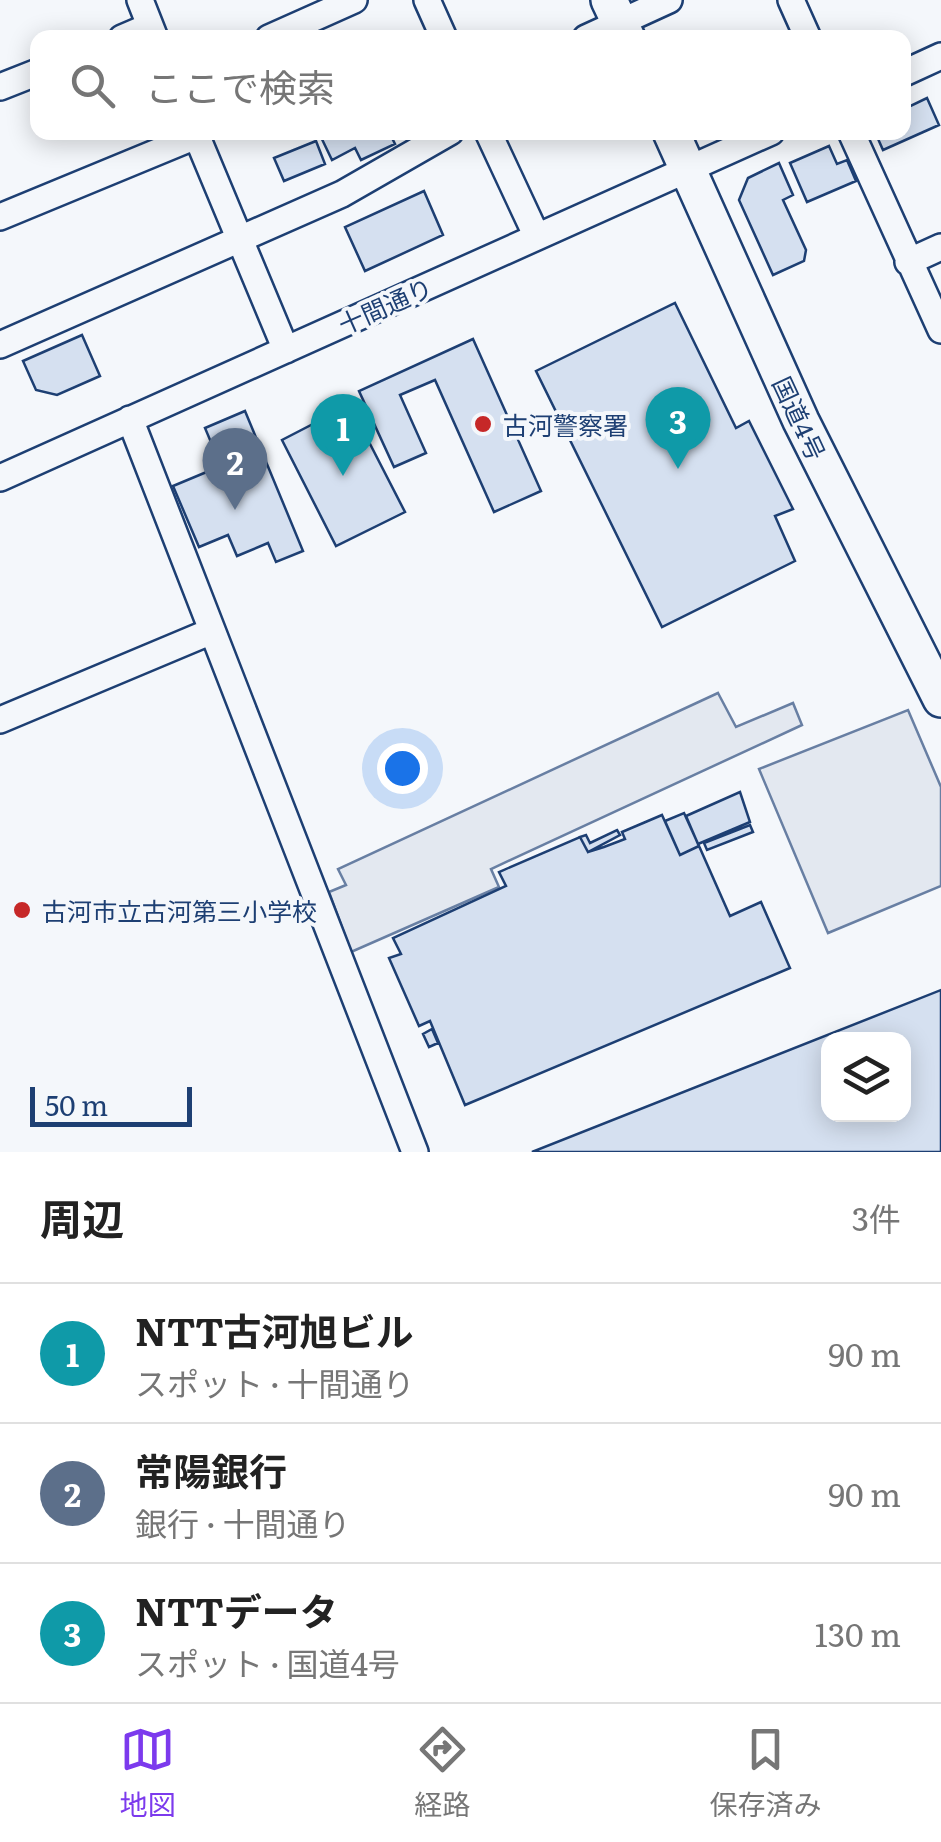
<!DOCTYPE html>
<html lang="ja">
<head>
<meta charset="utf-8">
<style>
  :root { --surface:#fff; --page:#f6f6f6; --text:#222; --muted:#767676; --line:#e0e0e0; --accent:#7c3aed }
  body { margin:0; font-family:Literata,"Noto Sans JP",serif; background:var(--page); color:var(--text) }
  .controls { position:absolute; right:30px; bottom:30px; display:grid; overflow:hidden; border-radius:20px; box-shadow:0 5px 25px #0003 }
  .controls button { width:90px; height:90px; display:grid; place-items:center; padding:0; border:0; border-bottom:2px solid var(--line); background:var(--surface); color:var(--text); font:50px sans-serif }
  .scale { position:absolute; left:30px; bottom:25px; width:162px; box-sizing:border-box; padding-left:10px; border:5px solid #1d3f73; border-top:0; font-size:28px; line-height:35px; white-space:nowrap; color:#1d3f73; -webkit-text-stroke:8px #f4f7fb; paint-order:stroke }
  .you { position:absolute; left:402px; top:768px; width:35px; height:35px; margin:-25px; border:8px solid #fff; border-radius:50%; background:#1a73e8; box-shadow:0 0 0 15px #1a73e833 }
  .badge { display:grid; place-items:center; width:65px; height:65px; border-radius:50%; background:var(--accent); color:#fff; font-size:32px; font-weight:700 }
  .pin { position:absolute; translate:-50% -82px; filter:drop-shadow(0 2px 5px #0008) }
  .pin::after { content:''; position:absolute; top:52px; width:35px; height:30px; background:inherit; clip-path:polygon(0 0,100% 0,50% 100%) }
  .list { margin:0; padding:0; list-style:none }
  h2 { display:flex; justify-content:space-between; align-items:center; height:130px; margin:0; padding:0 40px; font-size:42px }
  h2 small { font-size:32px; font-weight:400; color:var(--muted) }
  .list li { display:grid; grid-template-columns:65px 1fr auto; gap:30px; align-items:center; box-sizing:border-box; height:140px; padding:0 40px; border-top:2px solid var(--line) }
  .list b { display:block; font-size:38px; white-space:nowrap }
  .list p { margin:0; font-size:32px; white-space:nowrap; color:var(--muted) }
  .list em { font-size:32px; font-style:normal; color:var(--muted) }
  .icon { flex:none; width:55px; height:55px; fill:none; stroke:currentColor; stroke-width:2; stroke-linecap:round; stroke-linejoin:round }
  .map { position:relative; flex:none; width:941px; height:1152px; overflow:hidden }
  .search { position:absolute; background:var(--surface); box-shadow:0 5px 25px #0003; left:30px; right:30px; top:30px; height:110px; display:flex; align-items:center; gap:25px; box-sizing:border-box; padding:0 35px; border-radius:20px; color:var(--muted); font-size:38px }
  .sheet { height:550px; background:var(--surface) }
  nav { display:flex; justify-content:space-around; align-items:center; box-sizing:border-box; height:140px; border-top:2px solid var(--line); background:var(--surface); font-size:28px; color:var(--muted) }
  nav a { display:grid; justify-items:center; gap:5px }
  nav .on { color:var(--accent) }
  .map>svg:first-child { display:block }
  .parking { fill:#e3e8f0; stroke:#687fa3; stroke-width:2.5 }
  .building { fill:#d5e0f0; stroke:#1d3f73; stroke-width:2.5; fill-rule:evenodd }
  .lines { fill:none; stroke-linecap:round; stroke-linejoin:round }
  .minor-casing { stroke:#1d3f73; stroke-width:30 }
  .highway-casing { stroke:#1d3f73; stroke-width:40 }
  .minor { stroke:#f4f7fb; stroke-width:25 }
  .highway { stroke:#f4f7fb; stroke-width:35 }
  .poi-dot { fill:#c62828; stroke:#f4f7fb; stroke-width:4 }
  .labels { text-anchor:middle; dominant-baseline:central; stroke-width:8; stroke-linejoin:round; paint-order:stroke }
  .street-label { font-size:25px; fill:#1d3f73; stroke:#f4f7fb }
  .poi-label { font-size:25px; fill:#1d3f73; stroke:#f4f7fb; text-anchor:start }
</style>
</head>
<body>
<div class="map">
<svg width="941" height="1152" viewBox="0 0 941 1152">
  <rect width="100%" height="100%" fill="#f4f7fb"/>
  <!-- parking -->
  <path class="parking" d="M718,693L736,727L793,703L802,725L491,869L499,887L351,952L329,892L346,885L338,869Z
    M908,710L941,787V886L828,933L759,769Z"/>
  <!-- building -->
  <path class="building" d="M927,98L939,125L883,150L875,132H904V109Z
    M325,132H389L395,144L361,160L355,148L332,160L320,135Z
    M316,141L325,164L284,181L274,158Z
    M829,146L837,164L847,160L856,181L807,202L790,163Z
    M779,163L793,195L783,200L806,250L804,261L773,275L739,200L748,178Z
    M424,191L443,235L365,271L345,227Z
    M675,303L736,428L749,421L793,509L775,516L795,561L662,627L536,371Z
    M82,335L100,376L57,395L36,390L23,361Z
    M473,339L541,491L494,512L435,380L400,395L426,453L394,467L359,391Z
    M350,405L405,512L336,546L282,440Z
    M245,411L303,551L276,562L268,543L237,556L228,535L199,547L173,486L221,466L205,428Z
    M740,792L750,822L698,844L686,816Z
    M684,813L699,846L680,855L665,821Z
    M662,815L680,855L699,846L730,916L761,902L790,968L465,1105L430,1021L419,1026L389,958L401,954L393,938L506,886L499,872L580,837L588,852L604,847L625,839L622,832Z
    M750,825L753,832L707,850L704,843Z
    M617,830L620,835L588,852L580,837L586,835L590,843Z
    M941,990V1152H532ZM828,1040H904V1114H828Z
    M432,1029L438,1043L429,1047L423,1034Z"/>
  <g class="lines">
    <!-- minor casing -->
    <g class="minor-casing">
      <path id="minor" d="M140,0L155,38
        M427,0L444,38
        M791,0L808,38
        M122,38L150,26
        M269,38L354,0
        M586,38L669,0
        M904,73L941,56
        M0,87L38,72
        M195,132L286,350
        M488,132L537,237
        M851,132L941,330
        M0,217L196,136
        M908,262L941,247
        M0,345L342,194L450,132
        M130,419L415,1152
        M0,478L771,132
        M0,720L212,631"/>
    </g>
    <!-- highway casing -->
    <g class="highway-casing">
      <path id="highway" d="M609,0L627,38
        M671,132L801,421L941,699"/>
    </g>
    <!-- minor -->
    <use href="#minor" class="minor"/>
    <!-- highway -->
    <use href="#highway" class="highway"/>
  </g>
  <!-- markers -->
  <g class="poi-dot">
    <circle cx="483" cy="424" r="10"/>
    <circle cx="22" cy="910" r="10"/>
  </g>
  <g class="labels">
    <!-- street labels -->
    <g class="street-label">
      <text transform="translate(385 305) rotate(-24)">十間通り</text>
      <text transform="translate(800 418) rotate(65)">国道4号</text>
    </g>
    <!-- poi labels -->
    <g class="poi-label">
      <text x="503" y="424">古河警察署</text>
      <text x="42" y="910">古河市立古河第三小学校</text>
    </g>
  </g>
</svg>
<div class="controls">
<button><svg class="icon" aria-label="layers" viewBox="0 0 24 24"><path d="M12 4l9 5-9 5-9-5zM3 14l9 5 9-5"/></svg></button>
</div>
<div class="scale">50 m</div>
<div class="you"></div>
<div class="pin badge" style="left:343px;top:476px;background:#0f9aa8">1</div>
<div class="pin badge" style="left:235px;top:510px;background:#5c6f8a">2</div>
<div class="pin badge" style="left:678px;top:469px;background:#0f9aa8">3</div>
<div class="search"><svg class="icon" aria-label="search" viewBox="0 0 24 24"><circle cx="10" cy="10" r="6"/><path d="M15 15l6 6"/></svg>ここで検索</div>
</div>
<section class="sheet">
<h2>周辺<small>3件</small></h2>
<ul class="list">
<li><span class="badge" style="background:#0f9aa8">1</span><div><b>NTT古河旭ビル</b><p>スポット · 十間通り</p></div><em>90 m</em></li>
<li><span class="badge" style="background:#5c6f8a">2</span><div><b>常陽銀行</b><p>銀行 · 十間通り</p></div><em>90 m</em></li>
<li><span class="badge" style="background:#0f9aa8">3</span><div><b>NTTデータ</b><p>スポット · 国道4号</p></div><em>130 m</em></li>
</ul>
</section>
<nav>
<a class="on"><svg class="icon" aria-label="map" viewBox="0 0 24 24"><path d="M3 6l6-2 6 2 6-2v14l-6 2-6-2-6 2zM9 4v14M15 6v14"/></svg>地図</a>
<a><svg class="icon" aria-label="directions" viewBox="0 0 24 24"><path d="M12 3l9 9-9 9-9-9zM9 14v-3h6M13 9l2 2-2 2"/></svg>経路</a>
<a><svg class="icon" aria-label="saved" viewBox="0 0 24 24"><path d="M7 4h10v16l-5-4-5 4z"/></svg>保存済み</a>
</nav>
</body>
</html>
